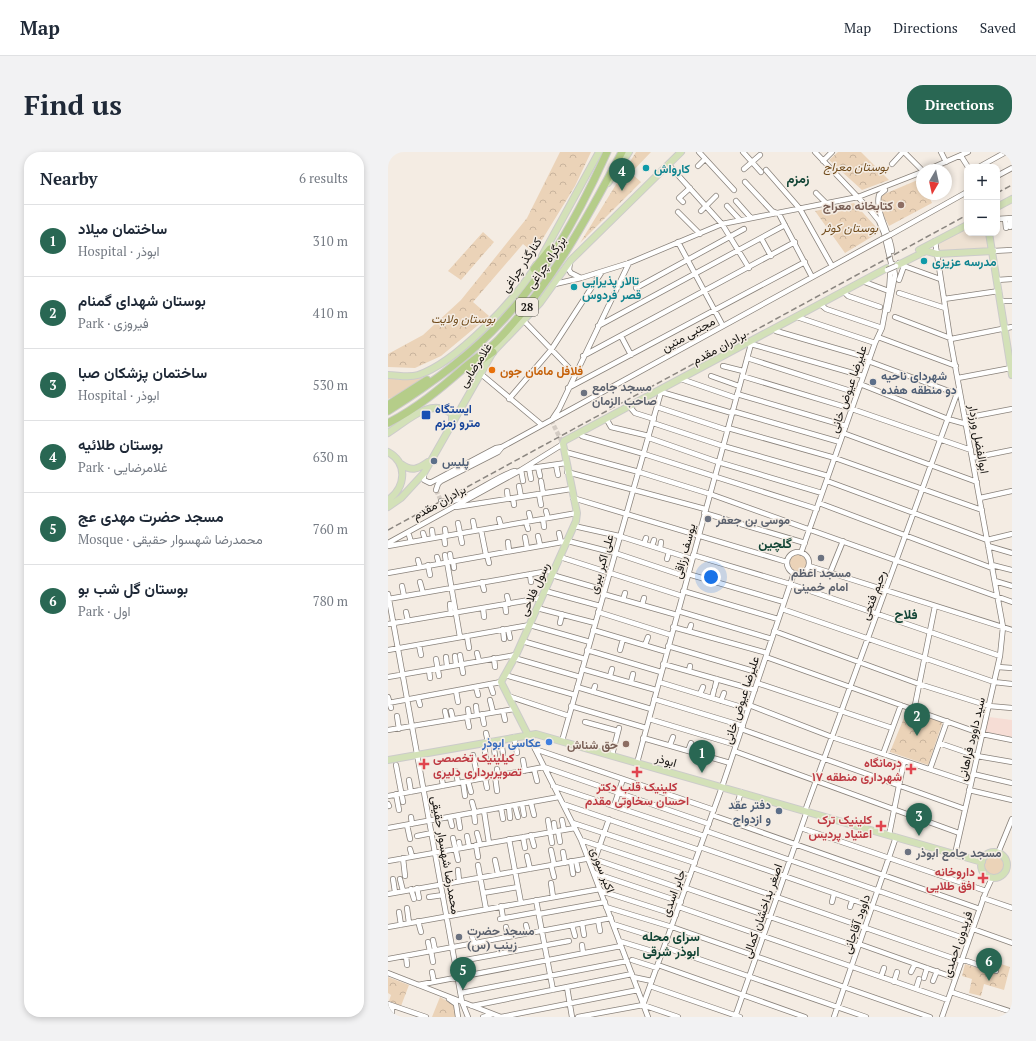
<!DOCTYPE html>
<html lang="en">
<head>
<meta charset="utf-8">
<style>
  :root { --surface:#fff; --page:#f2f2f3; --text:#1f2937; --muted:#747a83; --line:#e0e1e3; --accent:#296753 }
  body { margin:0; font-family:"PT Serif",Vazirmatn,serif; background:var(--page); color:var(--text) }
  .controls { position:absolute; right:12px; top:12px; display:grid; overflow:hidden; border-radius:8px; box-shadow:0 2px 6px #0003 }
  .controls button { width:36px; height:36px; display:grid; place-items:center; padding:0; border:0; border-bottom:1px solid var(--line); background:var(--surface); color:var(--text); font:20px sans-serif }
  .compass { position:absolute; left:528px; top:12px; width:36px; height:36px; border-radius:50%; background:var(--surface); box-shadow:0 2px 6px #0003; rotate:189deg }
  .you { position:absolute; left:323px; top:425px; width:14px; height:14px; margin:-10px; border:3px solid #fff; border-radius:50%; background:#1a73e8; box-shadow:0 0 0 6px #1a73e833 }
  .badge { display:grid; place-items:center; width:26px; height:26px; border-radius:50%; background:var(--accent); color:#fff; font-size:13px; font-weight:700 }
  .pin { position:absolute; translate:-50% -33px; filter:drop-shadow(0 1px 2px #0008) }
  .pin::after { content:''; position:absolute; top:21px; width:14px; height:12px; background:inherit; clip-path:polygon(0 0,100% 0,50% 100%) }
  .list { margin:0; padding:0; list-style:none }
  h2 { display:flex; justify-content:space-between; align-items:center; height:52px; margin:0; padding:0 16px; font-size:17px }
  h2 small { font-size:13px; font-weight:400; color:var(--muted) }
  .list li { display:grid; grid-template-columns:26px 1fr auto; gap:12px; align-items:center; box-sizing:border-box; height:72px; padding:0 16px; border-top:1px solid var(--line) }
  .list b { display:block; font-size:15px; white-space:nowrap }
  .list p { margin:0; font-size:13px; white-space:nowrap; color:var(--muted) }
  .list em { font-size:13px; font-style:normal; color:var(--muted) }
  .map { position:relative; flex:none; width:624px; height:865px; overflow:hidden; border-radius:16px }
  header { display:flex; align-items:center; gap:24px; box-sizing:border-box; height:56px; padding:0 20px; background:var(--surface); border-bottom:1px solid var(--line) }
  header strong { font-size:19px }
  nav { display:flex; gap:22px; margin-inline-start:auto; font-size:14px }
  .intro { display:flex; align-items:center; justify-content:space-between; box-sizing:border-box; height:96px; padding:0 24px }
  h1 { margin:0; font-size:28px }
  .button { padding:10px 18px; border-radius:16px; background:var(--accent); color:#fff; font-size:14px; font-weight:700 }
  main { display:flex; gap:24px; padding:0 24px }
  aside { flex:1; background:var(--surface); border-radius:16px; box-shadow:0 2px 6px #0003 }
  .map>svg:first-child { display:block }
  .commercial { fill:#f6ddd5 }
  .built { fill:#eee1d2 }
  .grass { fill:#ebd3b8 }
  .park { fill:url(#park-crowns) }
  .lines { fill:none; stroke-linecap:round; stroke-linejoin:round }
  .minor-tunnel { stroke:#d3cbc3; stroke-width:4.5; stroke-dasharray:4.5 2; stroke-linecap:butt }
  .minor-casing { stroke:#89827b; stroke-width:6 }
  .major-casing { stroke:#cccbca; stroke-width:8 }
  .highway-casing { stroke:#cccbca; stroke-width:9 }
  .minor { stroke:#fff; stroke-width:4.5 }
  .major { stroke:#d3e1b8; stroke-width:6 }
  .highway { stroke:#b5cd89; stroke-width:7 }
  .rail { stroke:#8b8680; stroke-width:1.5; stroke-dasharray:6 3; stroke-linecap:butt }
  .minor-bridge-casing { stroke:#89827b; stroke-width:6; stroke-linecap:butt }
  .minor-bridge { stroke:#fff; stroke-width:4.5 }
  .culture-dot { fill:#0f9aa8; stroke:#f4ece3; stroke-width:1.5 }
  .education-dot { fill:#8d6e63; stroke:#f4ece3; stroke-width:1.5 }
  .food-dot { fill:#e8710a; stroke:#f4ece3; stroke-width:1.5 }
  .service-dot { fill:#5c6f8a; stroke:#f4ece3; stroke-width:1.5 }
  .worship-dot { fill:#6b7280; stroke:#f4ece3; stroke-width:1.5 }
  .transit-dot { fill:#1a4fb4; stroke:#f4ece3; stroke-width:1.5 }
  .shop-dot { fill:#3f7fe0; stroke:#f4ece3; stroke-width:1.5 }
  .health-dot { fill:#e0444e; stroke:#f4ece3; stroke-width:1.5 }
  .labels { text-anchor:middle; dominant-baseline:central; stroke-width:3; stroke-linejoin:round; paint-order:stroke }
  .shield { fill:#f4ece3; stroke:#58544f; stroke-width:1 }
  .shield-label { font-size:11px; font-weight:bold; fill:#151310 }
  .park-label { font-size:12px; font-style:italic; fill:#714c1c; stroke:#f4ece3 }
  .culture-label { font-size:12px; font-weight:bold; fill:#0d838f; stroke:#f4ece3; text-anchor:start }
  .education-label { font-size:12px; font-weight:bold; fill:#785e54; stroke:#f4ece3; text-anchor:end }
  .street-label { font-size:12px; fill:#151310; stroke:#f4ece3 }
  .food-label { font-size:12px; font-weight:bold; fill:#c56008; stroke:#f4ece3; text-anchor:start }
  .service-label { font-size:12px; font-weight:bold; fill:#4e5e75; stroke:#f4ece3; text-anchor:start }
  .worship-label { font-size:12px; font-weight:bold; fill:#5b616d; stroke:#f4ece3; text-anchor:start }
  .transit-label { font-size:12px; font-weight:bold; fill:#164399; stroke:#f4ece3; text-anchor:start }
  .shop-label { font-size:12px; font-weight:bold; fill:#366cbe; stroke:#f4ece3; text-anchor:end }
  .health-label { font-size:12px; font-weight:bold; fill:#be3a42; stroke:#f4ece3; text-anchor:end }
  .neighbourhood-label { font-size:13px; font-weight:bold; fill:#114435; stroke:#f4ece3 }
</style>
</head>
<body>
<header>
<strong>Map</strong>
<nav><a>Map</a><a>Directions</a><a>Saved</a></nav>
</header>
<div class="intro"><h1>Find us</h1><a class="button">Directions</a></div>
<main>
<aside>
<h2>Nearby<small>6 results</small></h2>
<ul class="list">
<li><span class="badge">1</span><div><b>ساختمان میلاد</b><p>Hospital · ابوذر</p></div><em>310 m</em></li>
<li><span class="badge">2</span><div><b>بوستان شهدای گمنام</b><p>Park · فیروزی</p></div><em>410 m</em></li>
<li><span class="badge">3</span><div><b>ساختمان پزشکان صبا</b><p>Hospital · ابوذر</p></div><em>530 m</em></li>
<li><span class="badge">4</span><div><b>بوستان طلائیه</b><p>Park · غلامرضایی</p></div><em>630 m</em></li>
<li><span class="badge">5</span><div><b>مسجد حضرت مهدی عج</b><p>Mosque · محمدرضا شهسوار حقیقی</p></div><em>760 m</em></li>
<li><span class="badge">6</span><div><b>بوستان گل شب بو</b><p>Park · اول</p></div><em>780 m</em></li>
</ul>
</aside>
<div class="map">
<svg width="624" height="865" viewBox="0 0 624 865">
  <defs>
    <pattern id="park-crowns" width="20" height="18" patternUnits="userSpaceOnUse"><rect width="20" height="18" fill="#ebd3b8"/><path d="M2 6a3 3 0 1 1 6 0M12 15a3 3 0 1 1 6 0" fill="none" stroke="#c9b49d"/></pattern>
  </defs>
  <rect width="100%" height="100%" fill="#f4ece3"/>
  <!-- commercial -->
  <path class="commercial" d="M601,565L624,568V585L597,580Z"/>
  <!-- built -->
  <path class="built" d="M579,75V81H597L601,96L552,99L551,90Z"/>
  <!-- grass -->
  <path class="grass" d="M38,225L16,241L0,247V226L16,228Z
    M401 411a9 9 0 1 1 18 0a9 9 0 1 1-18 0Z
    M595 714a11 11 0 1 1 22 0a11 11 0 1 1-22 0Z"/>
  <!-- park -->
  <path class="park" d="M172,0H203L187,34L146,101L135,92L85,150L101,164L53,204L27,216L0,215V202L35,183L73,148L139,66Z
    M248,0H263L243,21L253,30L192,91Z
    M450,0H473L501,28L474,38L441,8Z
    M532,27L534,42H540L544,51L501,74C496,64 490,55 494,43Z
    M466,51L487,74L490,81L457,101L427,59Z
    M95,80L106,90L73,128L60,119Z
    M520,556L555,569L540,613L502,600Z
    M577,812L605,821H609L613,812L622,815L616,838L596,832L593,844L581,841L584,827L574,824Z
    M0,825L21,833L13,854L1,849L3,843L0,841Z
    M52,845L66,853L68,865H44Z"/>
  <g class="lines">
    <!-- minor-tunnel -->
    <path class="minor-tunnel" d="M163,268L175,292
      M48,338L53,349"/>
    <!-- minor casing -->
    <g class="minor-casing">
      <path id="minor" d="M311,0L346,38
        M355,0L373,20
        M516,0L534,18
        M553,0L558,10
        M573,4L580,15
        M435,9L444,0
        M280,12L334,72L361,116
        M504,12L515,0
        M310,14L317,7
        M591,15L618,0
        M356,17L372,3
        M378,18L412,57L444,114
        M539,18L580,0
        M609,24L624,16
        M357,30L384,59L391,62L424,125
        M497,38L491,43C487,61 502,80 504,99
        M428,41L439,52
        M348,49L363,66
        M295,50L291,46L302,36
        M339,54L352,68
        M313,59L328,44
        M290,60L312,82
        M609,67L624,66
        M617,67L618,76
        M622,67V75
        M502,83L579,40
        M373,86L383,104
        M547,89L562,186L615,475L612,504L567,702
        M290,90L335,174
        M605,99L624,98
        M511,111L516,114L552,127
        M193,126L241,111L334,72L470,45L534,20
        M511,128L516,114
        M609,128L624,127
        M474,129L498,138
        M167,132L193,126L183,121L181,118L182,110
        M248,136L356,77
        M455,139L460,144L492,155
        M511,141L557,156
        M556,147L611,139
        M613,149H624
        M432,152L438,157L494,176
        M500,158L507,123L505,112
        M409,165L487,191
        M507,165L562,186
        M137,170L187,222
        M210,174L397,73
        M387,177L388,179L481,206
        M233,184L243,203
        M490,185L568,214
        M563,187L624,175
        M363,192L475,224
        M195,204L407,90
        M359,206L469,241
        M480,209L569,242
        M335,214L355,219
        M93,222L154,273
        M323,224L351,234
        M354,224L464,257L583,298
        M570,226L623,216
        M293,227L348,246
        M472,232L560,267L578,272
        M180,236L417,110
        M273,240L344,261
        M349,242L458,274
        M121,247L163,198L213,121
        M242,255L247,261L266,267
        M269,255L339,278
        M344,259L452,290
        M165,266L171,257L241,111
        M577,266L624,257
        M219,268L223,275L261,284
        M265,271L335,294L440,324
        M340,276L447,306L594,358
        M192,281L194,284L256,302L429,357
        M455,281L589,330
        M261,286L330,310L434,341
        M177,300L251,320L322,342L624,450
        M584,306L624,298
        M168,313L170,323
        M150,315L152,324
        M141,316L143,327
        M136,317L178,311
        M133,318L135,329
        M179,320L317,357
        M36,321V328L42,331L108,296L114,295L494,87
        M153,329L155,341
        M439,329L599,388
        M131,334L133,345
        M48,338L50,332L53,329L110,300L114,295
        M119,339L120,347
        M151,342L153,353
        M125,346L126,353
        M185,346L399,410
        M592,346L624,339
        M53,349C70,356 108,323 127,319
        M431,351L604,416
        M68,355L183,337
        M158,359L160,366
        M141,361L143,369
        M316,361L417,391
        M111,367L113,374
        M155,367L156,375
        M85,369L87,379
        M138,370L140,377
        M70,371L74,391
        M186,374L231,384L304,407
        M57,377L58,384
        M44,378L45,386
        M93,378L98,403
        M35,381L37,387
        M171,381L173,390
        M21,383L23,390
        M56,384L57,392
        M150,384L152,393
        M137,385L139,396
        M599,388L624,382
        M120,390L121,399
        M0,391L133,318L175,292
        M256,392L258,386
        M0,394L189,361
        M264,394L266,388
        M600,394L624,401
        M272,397L273,390
        M399 411a11 11 0 1 1 22 0a11 11 0 1 1-22 0Z
        M413,401L487,191L494,176L501,139L503,111L496,81L491,69L483,59L427,0
        M62,402L63,409
        M57,403L58,410
        M99,403L101,411
        M305,403L402,432L612,504
        M49,405L51,412
        M172,405L294,444
        M279,407L281,400
        M30,408L32,415
        M65,409L66,416
        M59,410L72,485
        M40,413L42,423
        M604,413L624,418
        M421,414L624,478
        M0,421L180,389L227,401L299,425
        M442,421L455,389
        M142,422L143,430
        M300,422L396,450
        M164,423L216,438
        M607,429L624,434
        M32,430L35,441
        M94,430L96,438
        M14,434L16,444
        M157,439L212,454
        M295,439L390,467
        M0,442L74,850L80,865
        M215,442L289,463
        M119,444L121,452
        M0,447L166,418
        M235,448L237,441
        M62,452L63,462
        M117,452L118,460
        M254,453L256,446
        M95,456L96,465
        M149,456L207,471
        M394,457L606,530L624,532
        M290,459L384,487
        M18,460L20,469
        M210,460L283,483
        M172,471L174,462
        M0,472L153,446
        M285,475L379,501
        M115,477L116,487
        M120,477L122,486
        M205,478L279,500
        M301,479L303,473
        M386,479L531,532L601,554L624,556
        M79,484L81,496
        M134,489L197,507
        M31,493L33,503
        M257,493L260,485
        M280,494L372,521
        M0,498L142,473L202,490
        M199,498L273,520
        M232,498L235,487
        M89,501L91,509
        M72,503L75,521
        M67,504L68,513
        M58,505L59,514
        M378,505L594,582L624,588
        M106,506L107,515
        M126,506L192,525
        M48,507L51,524
        M275,512L367,538
        M610,515L624,516
        M194,517L268,538
        M41,518L42,526
        M301,519L302,514
        M117,523L187,543
        M222,524L224,517
        M0,525L128,503
        M243,530L245,522
        M271,530L360,557
        M369,531L504,576
        M102,532L105,541
        M88,535L90,543
        M189,535L263,557
        M327,535L329,527
        M68,539L70,550
        M205,540L207,534
        M312,542L315,535
        M120,544L181,564
        M0,545L3,556
        M30,546L32,553
        M324,546L326,538
        M266,547L355,574
        M102,548L105,560
        M333,549L336,541
        M0,551L113,530
        M361,553L444,585L583,631
        M88,554L89,563
        M183,554L258,576
        M80,557L81,564
        M526,558L547,454
        M57,559L59,568
        M63,559L65,567
        M115,559L117,568
        M94,562L96,572
        M9,564L11,577
        M79,565L81,575
        M261,567L348,593
        M197,570L230,579
        M353,577L577,657
        M0,578L126,557
        M98,581L100,590
        M140,583L193,688L260,865
        M126,585L129,601
        M255,586L342,611
        M113,588L115,602
        M105,589L107,604
        M174,589L273,240
        M96,591L98,607
        M551,591L589,604L624,610
        M282,593L285,585
        M147,597L326,658
        M300,599L303,591
        M346,599L571,681
        M495,602L513,553
        M85,603L90,627
        M224,603L231,576
        M135,608L137,619
        M249,611L363,192
        M8,613L15,650
        M109,617L110,624
        M146,617L149,629
        M542,617L559,569
        M68,619L70,631
        M53,621L55,634
        M585,622L624,631
        M107,624L109,639
        M97,626L99,636
        M21,628L23,640
        M80,629L83,640
        M75,630L77,644
        M165,634L316,684
        M581,638L624,648
        M8,642L11,658
        M0,644L156,615L321,672
        M84,650L87,661
        M143,651L146,663
        M0,652L1,654
        M134,652L136,663
        M175,652L311,698
        M127,654L130,665
        M226,654L235,627
        M121,655L122,666
        M113,656L115,667
        M348,656L353,640
        M96,659L101,691
        M417,659L571,236
        M86,661L87,670
        M324,663L592,757
        M70,664L72,676
        M23,665L24,672
        M62,666L64,674
        M160,668L164,691
        M174,668L176,678
        M166,671L167,679
        M185,671L307,711
        M19,673L22,687
        M0,676L171,645
        M413,676L598,739
        M170,679L172,690
        M318,679L586,772
        M89,681L92,692
        M143,683L146,694
        M501,683L516,609
        M29,684L44,681
        M79,684L81,694
        M135,685L137,696
        M65,686L70,708
        M121,687L133,751
        M193,688L302,724
        M71,690L72,696
        M88,693L90,705
        M312,695L581,788
        M22,697L24,704
        M163,698L166,712
        M175,700L177,711
        M610,701L624,667
        M139,704L142,717
        M15,706L17,724
        M207,707L221,667
        M107,708L110,722
        M0,709L187,676
        M183,709L185,722
        M188,709L190,718
        M90,713L98,757
        M163,713L166,725
        M305,716L573,809H579L608,819
        M70,718L71,729
        M206,721L293,750
        M5,727L7,740
        M12,727L15,739
        M163,731L165,745
        M29,736L31,746
        M298,736L470,795
        M23,737L26,747
        M213,739L288,763
        M95,741L130,735
        M0,742L203,706L297,738
        M41,745L55,743
        M595,746L624,756
        M148,748L165,838
        M444,750L446,742
        M113,754L115,766
        M218,755L284,775L542,865
        M291,755L560,848
        M462,755L464,749
        M19,756L21,771
        M11,760L13,773
        M151,762L217,750
        M112,767L150,760
        M210,768L212,779
        M30,769L33,780
        M194,771L196,783
        M225,772L279,789
        M138,773L140,781
        M184,773L187,784
        M0,775L212,737
        M118,775L120,785
        M585,777L624,791
        M83,781L86,791
        M45,788L47,798
        M231,789L274,802
        M40,790L42,799
        M471,792L567,826
        M194,793L195,801
        M276,795L478,865
        M43,799L45,810
        M18,804L19,813
        M0,807L223,766
        M244,808L269,816
        M67,810L181,789
        M270,813L417,865
        M44,820L46,830
        M523,820L527,812
        M0,821L113,865
        M245,825L264,829
        M493,825L496,816
        M536,826L539,816
        M545,829L549,819
        M506,830L509,820
        M30,833L233,794
        M262,834L352,865
        M179,835L184,865
        M528,837L531,827
        M563,840L624,860
        M73,841L239,809
        M61,847L68,852L70,865
        M0,852L38,865
        M255,853L334,635L406,421
        M2,854H4V865
        M84,854L244,822
        M95,865L105,862
        M113,865L250,838
        M190,865L255,853L290,865
        M347,865L419,659
        M446,865L508,685
        M554,865L598,739L604,726"/>
    </g>
    <!-- major casing -->
    <g class="major-casing">
      <path id="major" d="M220,31L241,0
        M609,55L624,47
        M601,81L624,223
        M531,98L579,73
        M154,104L211,0
        M508,114L538,99L549,102L605,99
        M0,223C10,223 20,226 30,223C66,212 130,146 148,113
        M0,281C18,270 43,244 64,262V269
        M175,292L176,289L499,116
        M0,300C20,311 18,335 0,348
        M13,312C24,320 30,317 40,310
        M0,355L13,346L36,321L105,200L152,151L183,108L293,0
        M140,583L113,530L128,503L188,369L189,361L175,292
        M0,608L148,582L594,710
        M593 713a13 13 0 1 1 26 0a13 13 0 1 1-26 0Z"/>
    </g>
    <!-- highway casing -->
    <g class="highway-casing">
      <path id="highway" d="M146,117L162,97
        M81,217L105,200
        M0,253L39,228
        M0,259C40,234 82,204 114,169C159,121 192,60 219,0
        M0,271C28,257 52,237 76,216C87,206 101,198 111,187C163,132 199,67 234,0"/>
    </g>
    <!-- minor -->
    <use href="#minor" class="minor"/>
    <!-- major -->
    <use href="#major" class="major"/>
    <!-- highway -->
    <use href="#highway" class="highway"/>
    <!-- rail -->
    <path class="rail" d="M609,41L624,33
      M0,378L579,63"/>
    <!-- minor-bridge casing -->
    <g class="minor-bridge-casing">
      <path id="minor-bridge" d="M494,87L502,83
        M499,118L508,114"/>
    </g>
    <!-- minor-bridge -->
    <use href="#minor-bridge" class="minor-bridge"/>
  </g>
  <!-- markers -->
  <g class="culture-dot">
    <circle cx="258" cy="16" r="4"/>
    <circle cx="536" cy="109" r="4"/>
    <circle cx="186" cy="135" r="4"/>
  </g>
  <g class="education-dot">
    <circle cx="513" cy="53" r="4"/>
    <circle cx="238" cy="592" r="4"/>
  </g>
  <circle class="food-dot" cx="104" cy="218" r="4"/>
  <g class="service-dot">
    <circle cx="485" cy="230" r="4"/>
    <circle cx="46" cy="309" r="4"/>
    <circle cx="391" cy="659" r="4"/>
  </g>
  <g class="worship-dot">
    <circle cx="196" cy="241" r="4"/>
    <circle cx="320" cy="367" r="4"/>
    <circle cx="433" cy="406" r="4"/>
    <circle cx="520" cy="700" r="4"/>
    <circle cx="71" cy="785" r="4"/>
  </g>
  <rect class="transit-dot" x="33" y="258" width="10" height="10" rx="2"/>
  <circle class="shop-dot" cx="161" cy="590" r="4"/>
  <g class="health-dot">
    <path d="M34 606h4v4h4v4h-4v4h-4v-4h-4v-4h4z"/>
    <path d="M521 611h4v4h4v4h-4v4h-4v-4h-4v-4h4z"/>
    <path d="M247 614h4v4h4v4h-4v4h-4v-4h-4v-4h4z"/>
    <path d="M491 668h4v4h4v4h-4v4h-4v-4h-4v-4h4z"/>
    <path d="M593 720h4v4h4v4h-4v4h-4v-4h-4v-4h4z"/>
  </g>
  <g class="labels">
    <!-- shield labels -->
    <rect class="shield" x="128" y="146" width="22" height="18" rx="3"/>
    <g class="shield-label">
      <text x="139" y="155">28</text>
    </g>
    <!-- park labels -->
    <g class="park-label">
      <text x="468" y="14">بوستان معراج</text>
      <text x="462" y="75">بوستان کوثر</text>
      <text x="75" y="166">بوستان ولایت</text>
    </g>
    <!-- culture labels -->
    <g class="culture-label">
      <text x="266" y="16">کارواش</text>
      <text x="544" y="109">مدرسه عزیزی</text>
      <text x="194" y="128">تالار پذیرایی<tspan x="194" dy="14">قصر فردوس</tspan></text>
    </g>
    <!-- education labels -->
    <g class="education-label">
      <text x="505" y="53">کتابخانه معراج</text>
      <text x="230" y="592">حق شناش</text>
    </g>
    <!-- street labels -->
    <g class="street-label">
      <text transform="translate(158 110) rotate(-56)">بزرگراه چراغی</text>
      <text transform="translate(133 113) rotate(-56)">کنارگذر چراغی</text>
      <text transform="translate(300 182) rotate(-29)">مجتبی متین</text>
      <text transform="translate(331 195) rotate(-28)">برادران مقدم</text>
      <text transform="translate(87 213) rotate(-57)">غلامرضایی</text>
      <text transform="translate(460 237) rotate(-71)">علیرضا عیوض خانی</text>
      <text transform="translate(591 287) rotate(80)">ابوالفضل ورزدار</text>
      <text transform="translate(51 350) rotate(-29)">برادران مقدم</text>
      <text transform="translate(296 399) rotate(-75)">یوسف رزاقی</text>
      <text transform="translate(213 412) rotate(-74)">علی اکبر ببری</text>
      <text transform="translate(146 437) rotate(-66)">رسول فلاحی</text>
      <text transform="translate(485 443) rotate(-70)">رحیم فتحی</text>
      <text transform="translate(353 548) rotate(-72)">علیرضا عیوض خانی</text>
      <text transform="translate(583 587) rotate(-77)">سید داوود فراهانی</text>
      <text transform="translate(278 608) rotate(16)">ابوذر</text>
      <text transform="translate(58 703) rotate(80)">محمدرضا شهسوار حقیقی</text>
      <text transform="translate(215 718) rotate(69)">اکبر سوری</text>
      <text transform="translate(285 741) rotate(-70)">جابر اسدی</text>
      <text transform="translate(374 759) rotate(-71)">اصغر بداخشان کمالی</text>
      <text transform="translate(468 772) rotate(-71)">داوود آقاجانی</text>
      <text transform="translate(569 792) rotate(-71)">فریدون احمدی</text>
    </g>
    <!-- food labels -->
    <g class="food-label">
      <text x="112" y="218">فلافل مامان جون</text>
    </g>
    <!-- service labels -->
    <g class="service-label">
      <text x="493" y="223">شهردای ناحیه<tspan x="493" dy="14">دو منطقه هفده</tspan></text>
      <text x="54" y="309">پلیس</text>
      <text x="383" y="652" text-anchor="end">دفتر عقد<tspan x="383" dy="14">و ازدواج</tspan></text>
    </g>
    <!-- worship labels -->
    <g class="worship-label">
      <text x="204" y="234">مسجد جامع<tspan x="204" dy="14">صاحب الزمان</tspan></text>
      <text x="328" y="367">موسی بن جعفر</text>
      <text x="433" y="420" text-anchor="middle">مسجد اعظم<tspan x="433" dy="14">امام خمینی</tspan></text>
      <text x="528" y="700">مسجد جامع ابوذر</text>
      <text x="79" y="778">مسجد حضرت<tspan x="79" dy="14">زینب (س)</tspan></text>
    </g>
    <!-- transit labels -->
    <g class="transit-label">
      <text x="47" y="256">ایستگاه<tspan x="47" dy="14">مترو زمزم</tspan></text>
    </g>
    <!-- shop labels -->
    <g class="shop-label">
      <text x="153" y="590">عکاسی ابوذر</text>
    </g>
    <!-- health labels -->
    <g class="health-label">
      <text x="45" y="605" text-anchor="start">کیلینیک تخصصی<tspan x="45" dy="14">تصویربرداری دلیری</tspan></text>
      <text x="514" y="610">درمانگاه<tspan x="514" dy="14">شهرداری منطقه ۱۷</tspan></text>
      <text x="249" y="634" text-anchor="middle">کلینیک قلب دکتر<tspan x="249" dy="14">احسان سخاوتی مقدم</tspan></text>
      <text x="484" y="667">کلینیک ترک<tspan x="484" dy="14">اعتیاد پردیس</tspan></text>
      <text x="587" y="719">داروخانه<tspan x="587" dy="14">افق طلایی</tspan></text>
    </g>
    <!-- neighbourhood labels -->
    <g class="neighbourhood-label">
      <text x="410" y="26">زمزم</text>
      <text x="387" y="391">گلچین</text>
      <text x="518" y="462">فلاح</text>
      <text x="283" y="784">سرای محله<tspan x="283" dy="15">ابوذر شرقی</tspan></text>
    </g>
  </g>
</svg>
<div class="controls">
<button>+</button>
<button>−</button>
</div>
<svg class="compass" viewBox="-18 -18 36 36"><path d="M0-13l5 13h-10z" fill="#e53935"/><path d="M0 13l5-13h-10z" fill="#747a83"/></svg>
<div class="you"></div>
<div class="pin badge" style="left:314px;top:621px">1</div>
<div class="pin badge" style="left:529px;top:584px">2</div>
<div class="pin badge" style="left:531px;top:684px">3</div>
<div class="pin badge" style="left:234px;top:39px">4</div>
<div class="pin badge" style="left:75px;top:838px">5</div>
<div class="pin badge" style="left:601px;top:829px">6</div>
</div>
</main>
</body>
</html>
